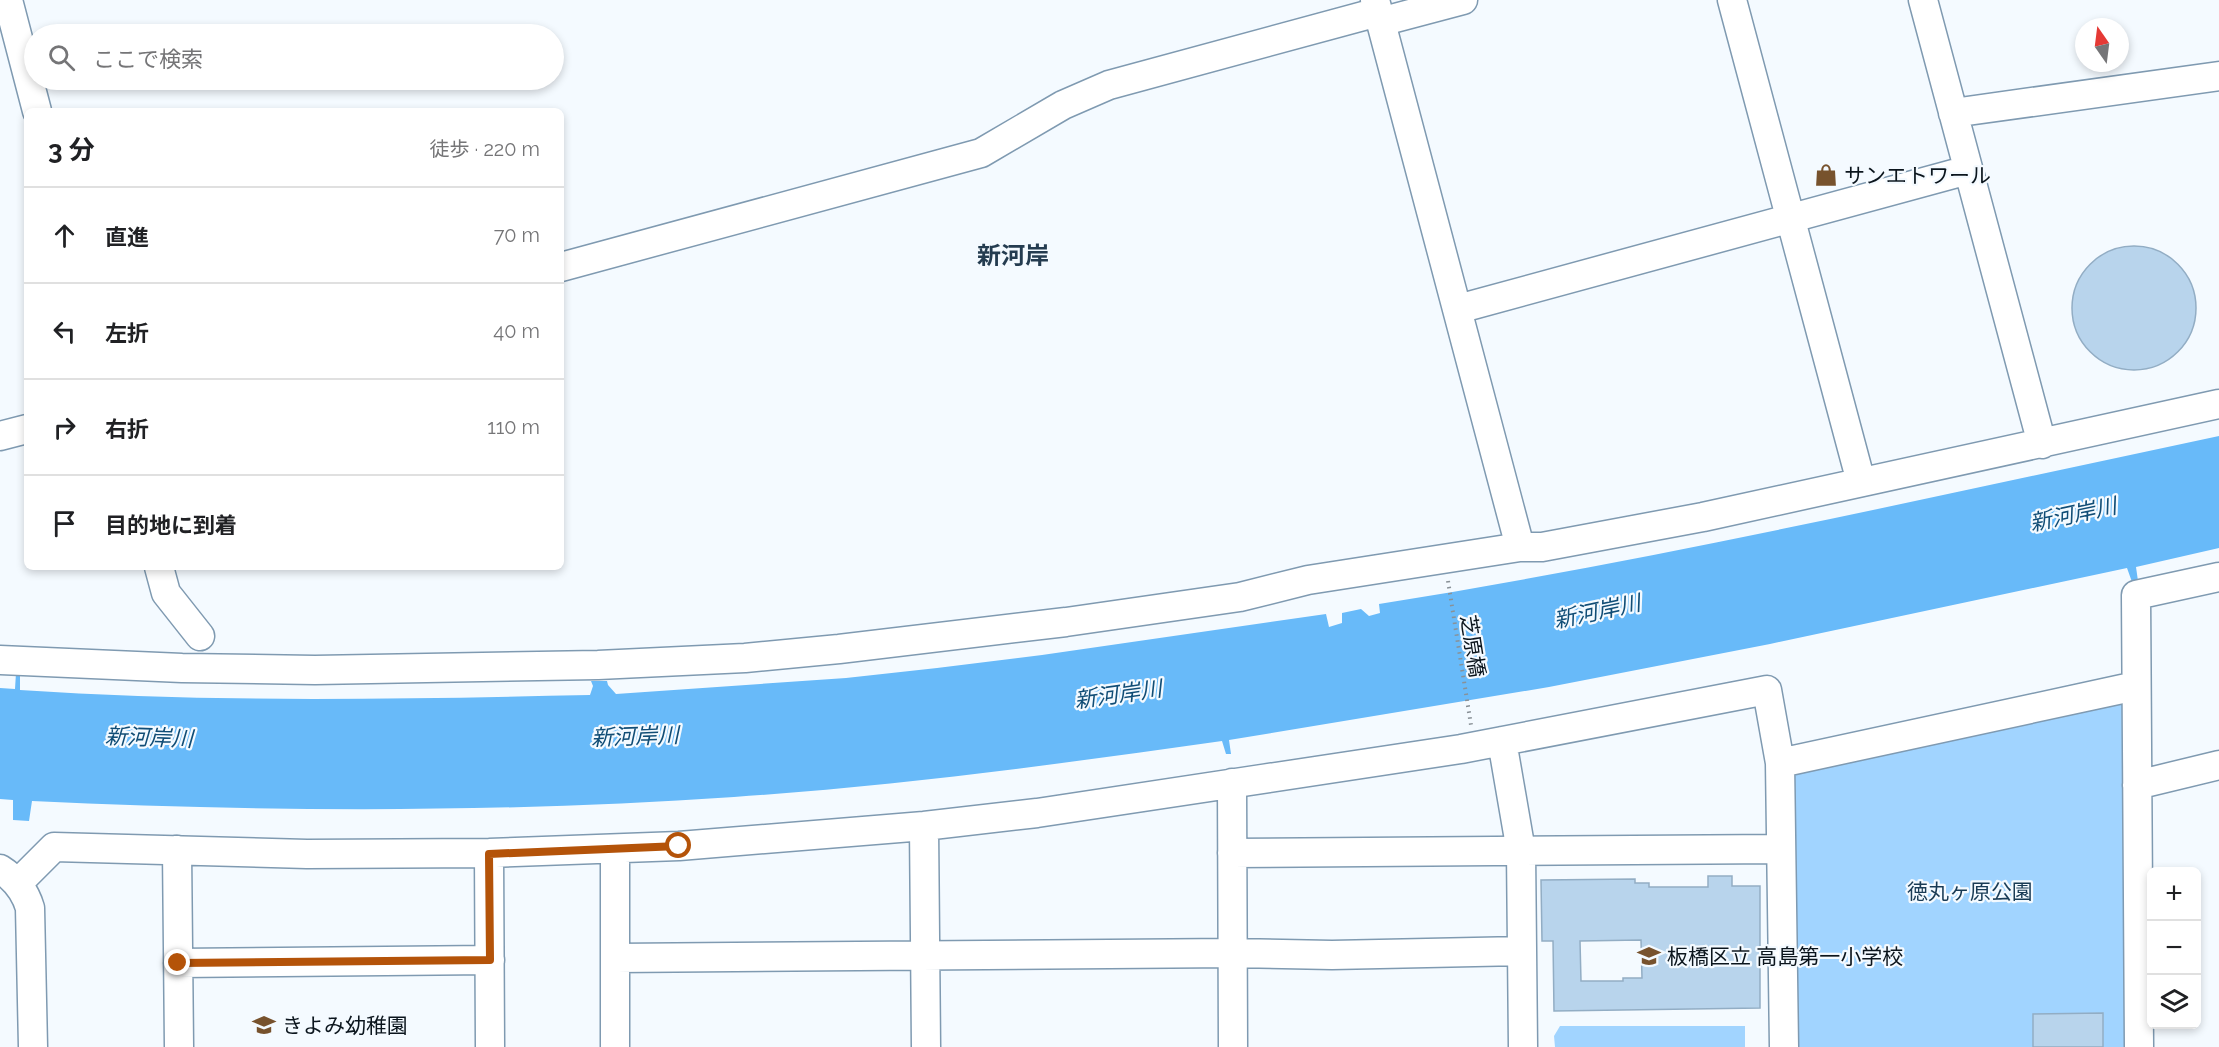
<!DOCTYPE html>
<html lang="ja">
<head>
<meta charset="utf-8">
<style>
  :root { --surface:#fff; --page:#f6f6f6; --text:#202124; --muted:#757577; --line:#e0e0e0 }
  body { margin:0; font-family:Raleway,"Noto Sans JP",sans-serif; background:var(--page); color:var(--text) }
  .controls { position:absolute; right:18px; bottom:18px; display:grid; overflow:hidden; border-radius:9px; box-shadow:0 3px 9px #0003 }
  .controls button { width:54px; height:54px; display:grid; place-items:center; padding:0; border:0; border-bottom:2px solid var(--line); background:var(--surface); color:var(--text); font:30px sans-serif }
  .compass { position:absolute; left:2075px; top:18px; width:54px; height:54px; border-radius:50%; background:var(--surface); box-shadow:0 3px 9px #0003; rotate:346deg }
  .stop { position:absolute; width:18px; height:18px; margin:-14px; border:4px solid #b45309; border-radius:50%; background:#fff }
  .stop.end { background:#b45309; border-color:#fff; box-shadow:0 2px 6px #0008 }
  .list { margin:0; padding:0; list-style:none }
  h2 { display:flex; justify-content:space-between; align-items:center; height:78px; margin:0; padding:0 24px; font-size:26px }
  h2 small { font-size:20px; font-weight:400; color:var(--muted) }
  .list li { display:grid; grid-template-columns:39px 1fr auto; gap:18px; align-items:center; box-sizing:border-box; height:96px; padding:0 24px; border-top:2px solid var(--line) }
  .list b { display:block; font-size:22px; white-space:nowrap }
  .list em { font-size:20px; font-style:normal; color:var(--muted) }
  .icon { flex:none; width:33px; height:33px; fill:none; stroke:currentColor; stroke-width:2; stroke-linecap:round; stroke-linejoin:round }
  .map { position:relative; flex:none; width:2219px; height:1047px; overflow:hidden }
  .search { position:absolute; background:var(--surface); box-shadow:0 3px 9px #0003; left:24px; top:24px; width:540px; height:66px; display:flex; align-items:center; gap:15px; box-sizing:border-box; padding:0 21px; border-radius:33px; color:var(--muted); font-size:22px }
  .panel { position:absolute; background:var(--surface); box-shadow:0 3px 9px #0003; left:24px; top:108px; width:540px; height:462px; border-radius:9px }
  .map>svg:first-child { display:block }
  .green { fill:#a1d4ff }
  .water { fill:#68baf9 }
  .building { fill:#b8d4ec; stroke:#92adc4; stroke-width:1.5; fill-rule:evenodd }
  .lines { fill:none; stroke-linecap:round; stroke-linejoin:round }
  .minor-casing { stroke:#7f9ab1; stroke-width:31 }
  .path { stroke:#899197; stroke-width:4; stroke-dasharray:1.5 4.5; stroke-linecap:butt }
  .minor { stroke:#fff; stroke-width:28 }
  .route { stroke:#b45309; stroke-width:8 }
  .labels { text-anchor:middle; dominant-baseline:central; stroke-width:4.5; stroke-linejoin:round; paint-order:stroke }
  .poi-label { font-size:21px; fill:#0b151d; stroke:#f4faff; text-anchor:start }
  .street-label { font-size:21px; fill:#0b151d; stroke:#f4faff }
  .park-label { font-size:21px; fill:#193b55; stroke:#f4faff }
  .water-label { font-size:22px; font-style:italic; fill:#104d76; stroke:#f4faff }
  .quarter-label { font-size:24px; font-weight:bold; fill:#243c50; stroke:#f4faff }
</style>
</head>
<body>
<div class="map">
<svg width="2219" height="1047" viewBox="0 0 2219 1047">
  <rect width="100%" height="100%" fill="#f4faff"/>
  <!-- green -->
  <path class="green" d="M2118,698L2125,704L2129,1047H1791L1794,768Z
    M1560,1026H1745V1047H1555L1554,1036Z"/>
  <!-- water -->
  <path class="water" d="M2219,436V548L2136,567L2138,581L2132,582L2127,568L1770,644L1549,687L1229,740L1231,754H1226L1222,741C1060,764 897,786 734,797C500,813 265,812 32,801L29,821L13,820V800L0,799V688L15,689L16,673L20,674V690C210,703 400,699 590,695L593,686L591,681H607L608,685L616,694L846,678L937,668L1042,655L1326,614L1329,627L1342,623V613L1361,609L1369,616L1380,613L1379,604C1661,559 1940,495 2219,436Z"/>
  <!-- building -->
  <path class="building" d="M2072 308a62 62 0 1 1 124 0a62 62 0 1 1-124 0Z
    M1708,876H1732V886H1760V1008L1554,1011L1553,941H1542L1541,880L1635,879V883H1649V887H1708ZM1641,940L1642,978H1623V981H1581L1580,941Z
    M2103,1013V1047H2033V1014Z"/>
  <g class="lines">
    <!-- minor casing -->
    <g class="minor-casing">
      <path id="minor" d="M8,0L37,111
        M1375,0L1520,547
        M1732,0L1861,482
        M1923,0L2042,444
        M1380,22L1463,0
        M1953,113L2219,76
        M561,267L981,153L1063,105L1109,85L1378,12
        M1458,309L1968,170
        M0,436L27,429
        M159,567L166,593L200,636
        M0,660L182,668L315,670L598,665L745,658L839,649L1066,622L1240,597L1308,580L1520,547H1542L1703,517L2219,404
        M1502,741L1521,851L1523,1047
        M1780,763L2136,686
        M1232,783L1233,1047
        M2137,785L2219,765
        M924,826L926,1047
        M615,849V1047
        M177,850L179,1047
        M489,853L490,1047
        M1232,853L1781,849
        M0,869C16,879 25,891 30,908L33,1047
        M18,883L54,847L307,854L489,853L679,846L924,826L1037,813L1461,749L1767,690L1780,763L1784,1047
        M616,958L1233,953L1332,955L1522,951
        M178,963L490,960
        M2139,1047L2136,595L2219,577"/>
    </g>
    <!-- path -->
    <path class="path" d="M1448,581L1471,725"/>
    <!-- minor -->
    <use href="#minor" class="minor"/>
  </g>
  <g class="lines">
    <!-- route -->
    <path class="route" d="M178,963L490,960L489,854L679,846"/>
  </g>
  <!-- icons -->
  <defs>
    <g id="shop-bare" transform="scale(1.8)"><path d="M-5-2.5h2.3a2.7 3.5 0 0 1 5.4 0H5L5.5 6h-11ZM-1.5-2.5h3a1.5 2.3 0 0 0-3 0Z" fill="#77522d" stroke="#f4faff" stroke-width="2.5" paint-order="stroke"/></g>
    <g id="school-bare" transform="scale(1.8)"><path d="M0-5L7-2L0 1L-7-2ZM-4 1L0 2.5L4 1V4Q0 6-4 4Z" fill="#77522d" stroke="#f4faff" stroke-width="2.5" paint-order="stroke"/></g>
  </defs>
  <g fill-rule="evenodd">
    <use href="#shop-bare" x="1826" y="175"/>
    <use href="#school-bare" x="1649" y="956"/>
    <use href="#school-bare" x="264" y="1025"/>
  </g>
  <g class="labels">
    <!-- poi labels -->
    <g class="poi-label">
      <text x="1844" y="175">サンエトワール</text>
      <text x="1667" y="956">板橋区立 高島第一小学校</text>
      <text x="282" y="1025">きよみ幼稚園</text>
    </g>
    <!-- street labels -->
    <g class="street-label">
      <text transform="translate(1473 646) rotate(81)">芝原橋</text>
    </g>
    <!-- park labels -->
    <g class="park-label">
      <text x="1970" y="891">徳丸ヶ原公園</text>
    </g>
    <!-- water labels -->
    <g class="water-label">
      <text transform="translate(2073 514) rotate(-12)">新河岸川</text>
      <text transform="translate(1597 611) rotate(-12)">新河岸川</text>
      <text transform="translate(1118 694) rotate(-8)">新河岸川</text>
      <text transform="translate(635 736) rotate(-2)">新河岸川</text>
      <text transform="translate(149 737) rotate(2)">新河岸川</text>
    </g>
    <!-- quarter labels -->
    <g class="quarter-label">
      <text x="1013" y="255">新河岸</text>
    </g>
  </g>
</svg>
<div class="controls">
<button>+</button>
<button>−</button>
<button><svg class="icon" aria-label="layers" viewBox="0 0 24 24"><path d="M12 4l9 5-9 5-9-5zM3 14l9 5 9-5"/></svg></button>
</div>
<svg class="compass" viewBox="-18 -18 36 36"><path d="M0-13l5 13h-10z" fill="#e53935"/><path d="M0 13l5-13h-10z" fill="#757577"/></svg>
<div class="stop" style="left:679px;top:846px"></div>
<div class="stop end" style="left:178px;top:963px"></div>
<div class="search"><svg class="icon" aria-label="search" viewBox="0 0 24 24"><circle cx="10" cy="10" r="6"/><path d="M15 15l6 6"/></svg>ここで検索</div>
<section class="panel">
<h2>3 分<small>徒歩 · 220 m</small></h2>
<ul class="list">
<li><svg class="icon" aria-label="ahead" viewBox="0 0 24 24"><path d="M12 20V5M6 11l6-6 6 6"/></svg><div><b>直進</b></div><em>70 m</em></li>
<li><svg class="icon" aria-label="left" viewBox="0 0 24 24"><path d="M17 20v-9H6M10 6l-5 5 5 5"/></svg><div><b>左折</b></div><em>40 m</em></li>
<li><svg class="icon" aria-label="right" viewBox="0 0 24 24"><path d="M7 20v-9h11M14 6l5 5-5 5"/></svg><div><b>右折</b></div><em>110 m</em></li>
<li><svg class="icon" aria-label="arrive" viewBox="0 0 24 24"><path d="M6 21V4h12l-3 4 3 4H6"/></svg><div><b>目的地に到着</b></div></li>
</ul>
</section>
</div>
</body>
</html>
